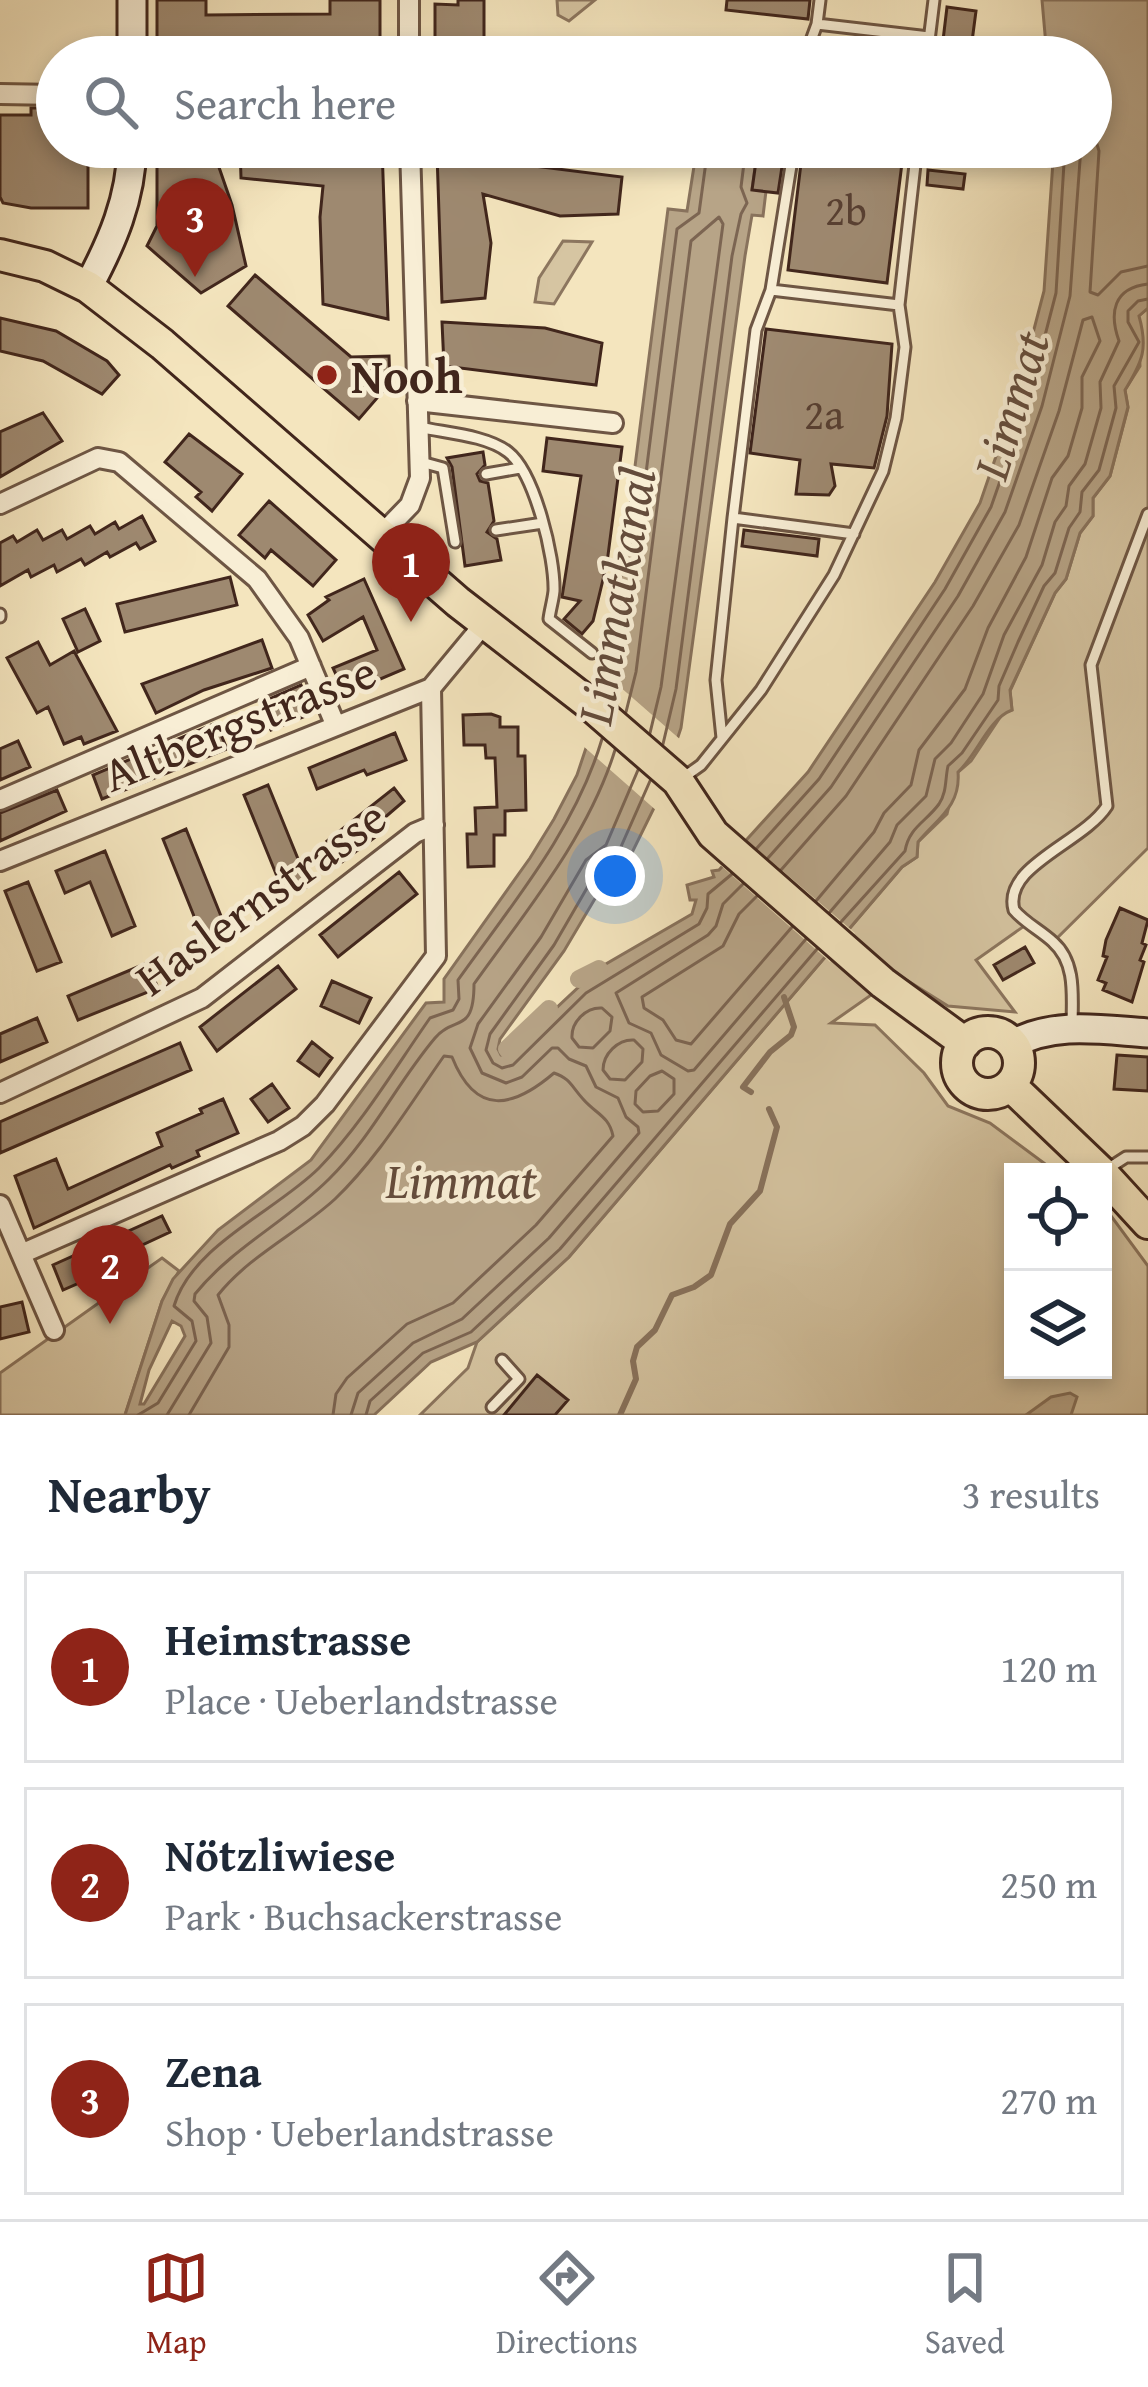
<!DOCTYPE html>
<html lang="en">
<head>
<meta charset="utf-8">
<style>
  :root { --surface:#fff; --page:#f2f2f3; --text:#1f2937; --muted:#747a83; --line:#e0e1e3; --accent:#8f2418 }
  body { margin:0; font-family:"Gentium Book Plus",serif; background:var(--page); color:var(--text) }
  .controls { position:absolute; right:36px; bottom:36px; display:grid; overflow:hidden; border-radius:0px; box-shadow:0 6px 18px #0003 }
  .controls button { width:108px; height:108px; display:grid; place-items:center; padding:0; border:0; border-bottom:3px solid var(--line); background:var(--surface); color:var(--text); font:60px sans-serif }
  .you { position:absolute; left:615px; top:876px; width:42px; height:42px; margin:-30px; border:9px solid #fff; border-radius:50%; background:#1a73e8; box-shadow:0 0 0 18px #1a73e833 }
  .badge { display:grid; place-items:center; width:78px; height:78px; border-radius:50%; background:var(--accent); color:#fff; font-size:39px; font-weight:700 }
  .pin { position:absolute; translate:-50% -99px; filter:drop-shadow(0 3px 6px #0008) }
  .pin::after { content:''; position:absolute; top:63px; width:42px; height:36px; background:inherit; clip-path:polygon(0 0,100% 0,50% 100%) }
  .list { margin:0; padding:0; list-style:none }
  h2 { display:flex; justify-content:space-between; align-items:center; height:156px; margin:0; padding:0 48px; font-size:51px }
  h2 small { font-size:39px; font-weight:400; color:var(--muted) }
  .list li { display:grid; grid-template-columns:78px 1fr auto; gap:36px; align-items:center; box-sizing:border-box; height:192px; margin:0 24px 24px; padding:0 24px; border:3px solid var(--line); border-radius:0px }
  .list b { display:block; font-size:45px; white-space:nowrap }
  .list p { margin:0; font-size:39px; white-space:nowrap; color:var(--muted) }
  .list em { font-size:39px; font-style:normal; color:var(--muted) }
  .icon { flex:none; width:66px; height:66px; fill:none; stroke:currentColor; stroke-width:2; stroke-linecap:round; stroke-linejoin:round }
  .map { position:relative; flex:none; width:1148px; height:1415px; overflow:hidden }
  .search { position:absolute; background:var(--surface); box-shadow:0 6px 18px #0003; left:36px; right:36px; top:36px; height:132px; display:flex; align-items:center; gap:30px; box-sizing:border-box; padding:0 42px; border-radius:66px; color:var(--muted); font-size:45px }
  .sheet { height:804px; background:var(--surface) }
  nav { display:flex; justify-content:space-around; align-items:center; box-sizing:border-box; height:168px; border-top:3px solid var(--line); background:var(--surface); font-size:33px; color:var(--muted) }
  nav a { display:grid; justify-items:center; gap:6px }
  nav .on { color:var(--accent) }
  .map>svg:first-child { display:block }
  .green { fill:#d6c5a2; stroke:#8c765f; stroke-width:3 }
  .water { fill:#b7a487; stroke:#88725c; stroke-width:3; fill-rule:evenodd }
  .pier { fill:#f4e5be }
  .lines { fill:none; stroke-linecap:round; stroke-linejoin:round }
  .shore { stroke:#7c6552; stroke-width:3 }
  .stream { stroke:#88725c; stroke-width:6 }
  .canal { stroke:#b7a487; stroke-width:18 }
  .building { fill:#9e8970; stroke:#41261c; stroke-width:3 }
  .lane-casing { stroke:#6e5644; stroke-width:15 }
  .street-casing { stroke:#6e5644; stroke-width:24 }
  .secondary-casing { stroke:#41261c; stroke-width:33 }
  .primary-casing { stroke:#41261c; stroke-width:36 }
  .lane { stroke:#f8eed5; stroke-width:9 }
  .street { stroke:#f8eed5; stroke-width:18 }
  .secondary { stroke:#f8eed5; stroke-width:27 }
  .primary { stroke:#f4e5be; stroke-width:30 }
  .poi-dot { fill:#8f2418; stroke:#f8eed5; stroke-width:4.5 }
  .labels { text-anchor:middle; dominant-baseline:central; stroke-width:9; stroke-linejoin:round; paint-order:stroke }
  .number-label { font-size:42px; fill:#583f31 }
  .poi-label { font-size:48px; font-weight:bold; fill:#41261c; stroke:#f8eed5; text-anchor:start }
  .street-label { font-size:48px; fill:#41261c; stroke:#f8eed5 }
  .water-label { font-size:51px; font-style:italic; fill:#644c3c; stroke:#f8eed5 }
</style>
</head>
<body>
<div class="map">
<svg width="1148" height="1415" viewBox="0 0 1148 1415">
  <rect width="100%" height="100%" fill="#f4e5be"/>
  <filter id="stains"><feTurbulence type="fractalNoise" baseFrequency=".00167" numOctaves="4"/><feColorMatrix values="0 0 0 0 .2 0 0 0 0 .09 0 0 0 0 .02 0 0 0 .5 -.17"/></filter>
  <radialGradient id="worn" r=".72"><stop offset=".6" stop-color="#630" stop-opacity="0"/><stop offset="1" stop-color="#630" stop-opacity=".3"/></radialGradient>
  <!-- green -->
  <path class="green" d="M557,0H595L569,21L558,15Z
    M563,241L592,242L554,304L535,302L539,278Z
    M1148,308V848L1053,942L1027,924L976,960L1015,1012L948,1006L892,971L874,993L831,1023L875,1025L924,1073L948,1106L990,1123L1056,1172H1013V1370H1103V1207L1106,1209L1148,1266V1415H420L468,1368L477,1342L569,1257L902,867L917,857L918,842L947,814L957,773L971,761L1003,713L1012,710L1010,691L1055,593L1066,579L1080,533L1093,516V498L1110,476L1128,408L1125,390L1140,366L1138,316Z
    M162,1258L179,1271L162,1301L125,1415H0V1373Z"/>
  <!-- water -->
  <path class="water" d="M1042,0H1148V308L1139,316C1148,348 1143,361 1125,390L1128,407L1110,476L1093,498V516L1080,533L1066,579L1055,593L1010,690L1012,710C988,719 977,755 958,772C961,806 937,819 918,842L917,857L902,867L569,1257L477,1342L431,1362L374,1415H125L162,1301L173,1279L218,1230L311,1160L426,1003L444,1002V979L530,858L554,819L577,775L599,709L609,669L668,209L687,211L697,147H758L752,189L766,191L763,216L752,215L745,256L681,728L654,808L623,871L609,875L564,951L500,1039L498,1049L501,1055H506L599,968L692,914L696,900H690L687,885L714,877L712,871L719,870L808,772L935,582L980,503L1016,398L1044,291L1054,147H1091V57H1047ZM172,1321L181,1326L185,1336L144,1404H140L149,1370Z
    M1070,1393L1077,1397L1071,1415H1026L1051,1397Z"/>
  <!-- pier -->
  <path class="pier" d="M713,8L793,17L790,41L779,37L753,57H707Z
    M603,672L682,741L658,812L582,745Z
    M743,837L855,933L830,962L718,863Z"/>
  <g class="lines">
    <!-- shore -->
    <path class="shore" d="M1091,124L1099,151L1090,292L1098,295L1121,272L1148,266
      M613,701L621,670L677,229L699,213L708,147
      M626,712L636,672L691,241L719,217L723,224L661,687L650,733
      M663,744L676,689L732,256L741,214L747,203L741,187L746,147
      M650,781L616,858L598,869L554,945L490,1034L486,1050L493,1063L502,1068L513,1065L586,993L699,924L707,908L708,894L732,874
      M757,848L819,779L945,589L991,507L1028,401L1056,293L1065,147
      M768,858L831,787L958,596L1005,512L1042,406L1070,296L1081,147
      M781,870L846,796L973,606L1019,525L1059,411L1083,320L1092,317L1100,341L1082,377V408L1068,456L1052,478L1026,557L988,628L965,689L919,750L911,785L884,813L874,832L816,901
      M743,884L723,904L716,926L708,935L616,993L629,1023L651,1033L661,1055L688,1071L694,1070L806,939
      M757,896L739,914L723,946L642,997L644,1008L663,1020L676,1040L691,1044L792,927
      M830,912L890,842L897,825L926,796L935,759L951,743L983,694L1004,635L1042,565L1055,522L1066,506L1069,486L1085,464L1101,408L1100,382L1119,341C1109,313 1113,288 1148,284
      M841,922L905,851C909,827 926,822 939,804C947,792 945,779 948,766L962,753L998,700L999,686L1018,642L1044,586L1055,573L1069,528L1080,512L1082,492L1099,470L1116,408L1114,386L1139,342L1128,322V311L1138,301L1148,299
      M602,1008L612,1017L610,1031L593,1048L579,1047L572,1038C571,1022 586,1007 602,1008Z
      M634,1040L643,1049L642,1062L625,1080L610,1079L603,1070C603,1054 618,1039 634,1040Z
      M662,1071L674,1079V1094L658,1111L643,1112L635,1104L636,1091L650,1076Z
      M138,1415L158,1403L196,1341L192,1321L174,1306C192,1245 276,1211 319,1168C362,1124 395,1068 430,1018L453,1010L459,999L458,980C512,904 575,830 602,739
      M167,1415L211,1343L207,1317L194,1301L195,1294C233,1247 286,1222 329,1179C371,1138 397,1083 435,1038C454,1015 474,1035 474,984C526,911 588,837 615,750
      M189,1415L229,1347V1325L218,1295C250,1255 298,1233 335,1199C378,1158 410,1104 444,1056L452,1057C476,1117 513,1108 554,1073C571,1079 571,1086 583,1099C596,1114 609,1116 613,1136L536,1225L453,1303L407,1324L347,1378L336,1394L333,1415
      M351,1415L358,1393L413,1343L462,1319L549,1238L639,1133L638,1127L626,1117L618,1098L596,1087L586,1066L569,1059L558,1048H552L522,1077L506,1083L482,1073L470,1048L478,1024L541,937L586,860L606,845L638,770
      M366,1415L370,1401L423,1353L471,1332L560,1249L817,949"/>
    <!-- stream -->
    <path class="stream" d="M751,1092L743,1087L770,1052L791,1035L794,1027L784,997
      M620,1415L636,1379L633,1361L637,1347L655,1330L672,1295L694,1287L711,1275L730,1224L760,1191L777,1127L769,1109"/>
    <!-- canal -->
    <path class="canal" d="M579,979L599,969
      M510,1052L507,1049L549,1009"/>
  </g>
  <!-- building -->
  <path class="building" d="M157,0H206V15L330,14V0H380V57H157Z
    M458,0H484V40L544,48L543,57H435V4L458,5Z
    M727,0H810L808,19L726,10Z
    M947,7L976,11L970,57H941Z
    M31,108H57V147H88V208H31L3,203L0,197V115H31Z
    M157,147H212L232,205L246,266L201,293L147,246L157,226Z
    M240,147H382L388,319L323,304L320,217L323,186L241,178Z
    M758,147H785L778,193L752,190Z
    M803,147H904L887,283L788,270Z
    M437,154L622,177L618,214L560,216L483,194L491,243L485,298L442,302Z
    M928,170L965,174L963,189L927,185Z
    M255,275L351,357L389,356L390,383L359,419L228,306Z
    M0,318L56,331L107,361L119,375L102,394L43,361L0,351Z
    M442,322L545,328L602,343L596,385L444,366Z
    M766,329L892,344L887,416L874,468L831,464L835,486L829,495L796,494L800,460L750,453Z
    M43,413L62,441L0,477V432Z
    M189,434L242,474L212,511L196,497L201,492L165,462Z
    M547,438L622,447L607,563L593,621L582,634L564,619L580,601L562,597L581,476L543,471Z
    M483,452L485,465L477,474L480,481L488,483L494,521L487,532L497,539L501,560L465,566L452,467L447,458Z
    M269,501L336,560L313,586L271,550L265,558L239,535Z
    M142,516L155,541L140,549L136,543L110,557L107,552L85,565L81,559L57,572L54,565L31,577L28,570L0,586V543L13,536L17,542L37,530L43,540L62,530L67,539L90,526L95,534L115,522L119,529Z
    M744,530L819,539L817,556L742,546Z
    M230,577L237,605L125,632L117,604Z
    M364,579L404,669L345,694L333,668L377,650L363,617L323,641L308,615L329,600L326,597Z
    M85,609L100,641L78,652L63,619Z
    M262,640L272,668L204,690L156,713L142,684Z
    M38,642L50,665L74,651L117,731L84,744L81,737L64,744L48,707L37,713L7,658Z
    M301,685L313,713L271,730L260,703Z
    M491,714L500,717V727H518V756H525L526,810L505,811V835H494V866L468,867L467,834H476L475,808L497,807L495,758H486L485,745H464L463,715Z
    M216,723L227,749L102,799L93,775Z
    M395,733L406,760L367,775L364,770L317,789L309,768Z
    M18,741L30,767L0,780V749Z
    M268,785L309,886L285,896L244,795Z
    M394,788L404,801L369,831L374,838L342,862L327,841Z
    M57,790L66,811L0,841V813Z
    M186,829L227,931L204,941L163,839Z
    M105,851L135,926L112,936L90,882L65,893L56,871Z
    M399,872L417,894L338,957L320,935Z
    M28,882L61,962L37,971L5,891Z
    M1120,908L1148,920L1142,943L1146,945L1140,960L1144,962L1132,1002L1103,990L1106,983L1098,980L1107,957L1103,956L1106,940Z
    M1025,947L1034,963L1003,980L994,965Z
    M147,963L158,988L78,1020L68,996Z
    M278,966L296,989L217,1051L200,1027Z
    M332,981L371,998L359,1023L321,1006Z
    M37,1018L47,1042L0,1062V1034Z
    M312,1042L332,1058L319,1076L298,1061Z
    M180,1043L191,1070L0,1153V1122Z
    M1117,1055L1148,1057V1091L1114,1089Z
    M272,1084L289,1108L268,1122L251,1099Z
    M223,1099L238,1133L197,1151L199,1156L172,1168L170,1165L34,1228L15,1176L56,1159L68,1189L162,1146L157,1133L202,1113L200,1109Z
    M162,1216L170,1232L108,1261L111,1269L63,1290L53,1265Z
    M22,1302L29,1332L0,1339V1307Z
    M537,1375L568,1400L555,1415H504Z"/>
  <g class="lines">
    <!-- lane casing -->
    <g class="lane-casing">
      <path id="lane" d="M817,24L929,37
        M805,57L817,24L820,0
        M927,57L934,0
        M771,290L899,305
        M419,427C445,433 486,435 508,452C535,473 555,558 554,591C553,601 550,610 549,619L592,653
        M421,462L443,468L455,542
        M486,474L520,468
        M733,518L854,534
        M496,530L543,523
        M0,614V617
        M722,738L716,680L733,518L756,330L771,290L794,147
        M684,777L701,765L761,690L834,575L883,471L896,418L905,347L899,305L917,147
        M1072,1027C1072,998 1077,963 1053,942C1040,930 1025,923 1014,910C1002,866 1083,843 1107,806L1091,665L1148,514
        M1109,1168L1126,1157H1148
        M492,1407L519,1379L502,1360"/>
    </g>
    <!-- street casing -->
    <g class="street-casing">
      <path id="street" d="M409,57V0
        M0,94L57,95
        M417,401L613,423
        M0,504L98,458L119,462L257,579L299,638L335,724
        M381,535L410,505L420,478L410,147
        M0,800L311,666
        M0,861L431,688L484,624
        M0,1093L202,998L415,833L434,825
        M0,1205L21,1254L279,1141L303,1126L325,1104L436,956L431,688
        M21,1254L54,1330"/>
    </g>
    <!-- secondary casing -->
    <g class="secondary-casing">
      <path id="secondary" d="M132,0V57
        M88,287C112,242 131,199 132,147
        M1013,1044C1055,1021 1102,1030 1148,1033"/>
    </g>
    <!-- primary casing -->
    <g class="primary-casing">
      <path id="primary" d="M0,255L45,266L88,287L162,344L458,602L587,702L678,781L713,834L883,983L965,1043
        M957 1063a31 31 0 1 1 62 0a31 31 0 1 1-62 0Z
        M1010,1085L1101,1172
        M1103,1174L1148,1223"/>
    </g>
    <!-- lane -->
    <use href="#lane" class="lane"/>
    <!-- street -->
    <use href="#street" class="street"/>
    <!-- secondary -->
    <use href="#secondary" class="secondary"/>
    <!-- primary -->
    <use href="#primary" class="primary"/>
  </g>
  <!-- markers -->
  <circle class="poi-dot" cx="327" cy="375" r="12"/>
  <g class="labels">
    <!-- number labels -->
    <g class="number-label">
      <text x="846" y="209">2b</text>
      <text x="824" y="413">2a</text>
    </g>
    <!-- poi labels -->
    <g class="poi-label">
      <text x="351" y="375">Nooh</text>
    </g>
    <!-- street labels -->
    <g class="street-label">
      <text transform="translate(239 722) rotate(-22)">Altbergstrasse</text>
      <text transform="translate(260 897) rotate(-36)">Haslernstrasse</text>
    </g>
    <!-- water labels -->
    <g class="water-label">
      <text transform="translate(1010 405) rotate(-73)">Limmat</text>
      <text transform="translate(615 596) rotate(-80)">Limmatkanal</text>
      <text x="461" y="1179">Limmat</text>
    </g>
  </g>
  <rect width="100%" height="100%" filter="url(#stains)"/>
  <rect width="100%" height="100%" fill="url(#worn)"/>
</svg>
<div class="controls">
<button><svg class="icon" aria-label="locate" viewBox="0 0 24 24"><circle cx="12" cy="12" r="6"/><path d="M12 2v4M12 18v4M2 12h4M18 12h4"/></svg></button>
<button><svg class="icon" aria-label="layers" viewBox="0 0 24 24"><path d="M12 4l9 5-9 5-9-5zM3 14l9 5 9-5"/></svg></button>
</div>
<div class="you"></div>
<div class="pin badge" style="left:411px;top:622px">1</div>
<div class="pin badge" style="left:110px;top:1324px">2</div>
<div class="pin badge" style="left:195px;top:277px">3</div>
<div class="search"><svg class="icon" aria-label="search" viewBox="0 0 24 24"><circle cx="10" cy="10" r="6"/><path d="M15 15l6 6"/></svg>Search here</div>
</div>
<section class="sheet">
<h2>Nearby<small>3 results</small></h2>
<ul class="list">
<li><span class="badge">1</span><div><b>Heimstrasse</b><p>Place · Ueberlandstrasse</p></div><em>120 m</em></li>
<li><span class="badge">2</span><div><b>Nötzliwiese</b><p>Park · Buchsackerstrasse</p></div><em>250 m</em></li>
<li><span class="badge">3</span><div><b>Zena</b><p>Shop · Ueberlandstrasse</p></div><em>270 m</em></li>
</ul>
</section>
<nav>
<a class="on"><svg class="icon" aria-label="map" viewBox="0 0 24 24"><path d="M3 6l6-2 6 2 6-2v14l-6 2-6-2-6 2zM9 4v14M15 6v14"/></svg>Map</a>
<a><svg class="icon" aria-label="directions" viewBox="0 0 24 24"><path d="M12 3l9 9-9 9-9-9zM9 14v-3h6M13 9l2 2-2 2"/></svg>Directions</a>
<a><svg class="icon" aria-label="saved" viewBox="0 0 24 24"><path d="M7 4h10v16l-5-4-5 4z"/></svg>Saved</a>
</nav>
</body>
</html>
